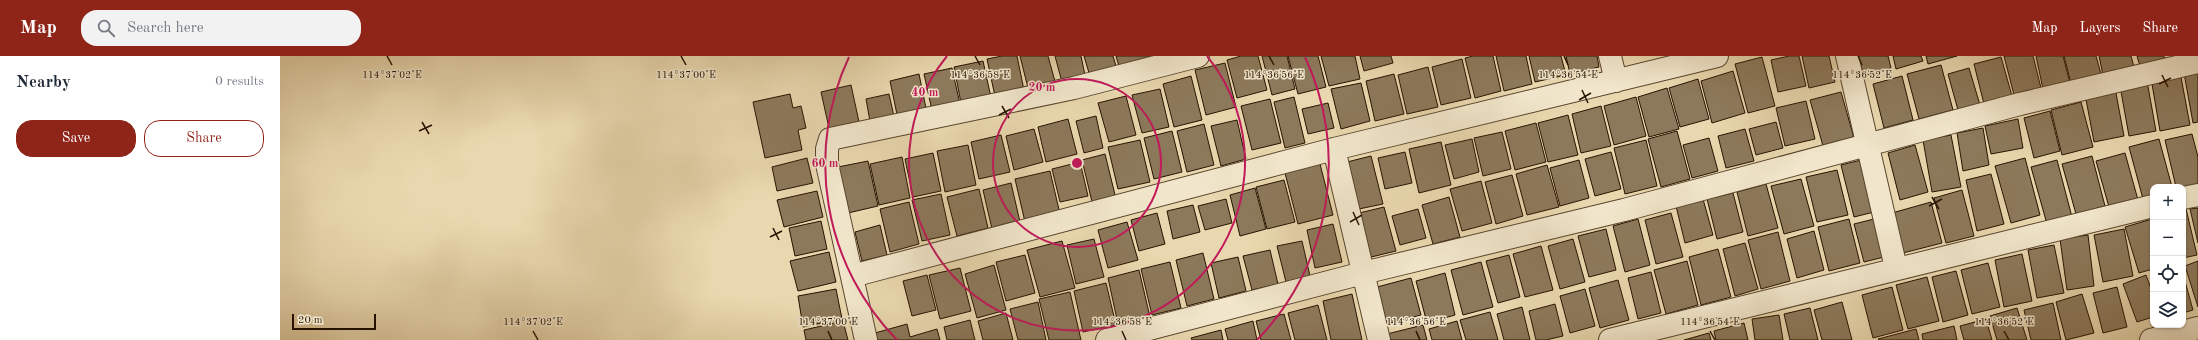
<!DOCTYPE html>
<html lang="en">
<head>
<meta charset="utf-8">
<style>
  :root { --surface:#fff; --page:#f2f2f3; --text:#1f2937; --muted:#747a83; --line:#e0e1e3; --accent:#8f2418 }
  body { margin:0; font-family:"Old Standard TT",serif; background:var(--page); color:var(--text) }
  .controls { position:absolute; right:12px; bottom:12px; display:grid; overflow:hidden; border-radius:8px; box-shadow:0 1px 3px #0004 }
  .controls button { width:36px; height:36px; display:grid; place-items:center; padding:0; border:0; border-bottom:1px solid var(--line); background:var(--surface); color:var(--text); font:20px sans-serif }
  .scale { position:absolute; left:12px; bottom:10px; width:84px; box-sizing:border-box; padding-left:4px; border:2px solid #271200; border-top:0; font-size:11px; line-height:14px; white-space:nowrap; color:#271200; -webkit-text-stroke:3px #f1e6cb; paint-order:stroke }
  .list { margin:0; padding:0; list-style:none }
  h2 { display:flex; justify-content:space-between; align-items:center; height:52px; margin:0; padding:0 16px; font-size:17px }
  h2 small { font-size:13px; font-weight:400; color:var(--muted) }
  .actions { display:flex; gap:8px; padding:12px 16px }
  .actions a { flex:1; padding:9px 0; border:1px solid var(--accent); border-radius:16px; text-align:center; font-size:14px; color:var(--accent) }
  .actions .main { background:var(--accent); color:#fff }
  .icon { flex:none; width:22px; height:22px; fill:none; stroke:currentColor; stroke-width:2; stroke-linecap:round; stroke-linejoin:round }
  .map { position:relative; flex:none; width:1918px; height:284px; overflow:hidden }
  header { display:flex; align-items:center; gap:24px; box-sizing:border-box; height:56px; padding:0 20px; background:var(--accent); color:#fff }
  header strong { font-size:19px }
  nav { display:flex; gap:22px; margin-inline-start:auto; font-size:14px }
  .search { width:280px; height:36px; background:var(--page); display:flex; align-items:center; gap:10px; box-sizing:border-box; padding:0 14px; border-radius:16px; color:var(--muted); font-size:15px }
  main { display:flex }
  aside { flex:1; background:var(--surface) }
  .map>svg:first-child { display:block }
  .building { fill:#8c795b; stroke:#271200 }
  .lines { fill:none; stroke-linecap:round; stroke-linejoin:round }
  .minor-casing { stroke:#58442c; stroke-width:24 }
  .minor { stroke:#f1e6cb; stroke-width:22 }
  .ticks { fill:none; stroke:#271200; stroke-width:1.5 }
  .ring { fill:none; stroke:#c2185b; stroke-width:2 }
  .ticks-label { font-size:10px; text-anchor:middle; fill:#271200; stroke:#f1e6cb; stroke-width:3; stroke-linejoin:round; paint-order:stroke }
  .centre { fill:#c2185b; stroke:#f1e6cb; stroke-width:2 }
  .ring-label { font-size:12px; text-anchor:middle; font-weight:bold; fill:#c2185b; stroke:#f1e6cb; stroke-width:3; stroke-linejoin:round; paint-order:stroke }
</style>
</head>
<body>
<header>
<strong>Map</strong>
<div class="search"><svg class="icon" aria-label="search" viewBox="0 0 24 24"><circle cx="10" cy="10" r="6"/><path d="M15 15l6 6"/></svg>Search here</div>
<nav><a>Map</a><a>Layers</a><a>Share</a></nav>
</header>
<main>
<aside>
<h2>Nearby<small>0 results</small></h2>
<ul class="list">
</ul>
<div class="actions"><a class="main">Save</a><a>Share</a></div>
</aside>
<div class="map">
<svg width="1918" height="284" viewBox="0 0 1918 284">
  <rect width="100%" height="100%" fill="#e9d8af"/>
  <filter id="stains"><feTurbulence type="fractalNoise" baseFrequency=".005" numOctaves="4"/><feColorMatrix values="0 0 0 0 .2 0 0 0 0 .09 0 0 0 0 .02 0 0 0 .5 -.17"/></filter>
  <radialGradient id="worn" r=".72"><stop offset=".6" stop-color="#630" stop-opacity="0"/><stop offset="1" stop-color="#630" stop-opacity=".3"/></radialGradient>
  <!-- building -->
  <path class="building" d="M722,0H737L745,39L716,45L707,3Z
    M740,0H768L776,29L749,36Z
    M775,0H801L806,24L783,30Z
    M804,0H833L836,10L809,17Z
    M836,0H869L870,2L839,10Z
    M961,0H978L987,34L957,42L947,4Z
    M982,0H1007L1015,33L992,39Z
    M1008,0H1038L1046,31L1018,38Z
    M1041,0H1075L1080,23L1049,30Z
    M1080,0H1111L1113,7L1084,15Z
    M1193,0H1213L1221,35L1195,42L1185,2Z
    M1216,0H1246L1252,28L1224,35Z
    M1249,0H1281L1286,19L1255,26Z
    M1286,0H1317L1319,11L1290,18Z
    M1509,0H1519L1526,30L1498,36L1491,4Z
    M1522,0H1549L1555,26L1529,32Z
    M1578,0H1608L1611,12L1584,20Z
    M1613,0H1641L1643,5L1616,13Z
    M1646,0H1677L1648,8Z
    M1724,0H1753L1761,32L1734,39Z
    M1756,0H1783L1790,27L1763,33Z
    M1784,0H1816L1821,18L1791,27Z
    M1819,0H1851L1854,11L1823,19Z
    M1857,0H1884L1885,4L1860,10Z
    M1482,1L1495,50L1468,57L1455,8Z
    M1721,1L1732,40L1704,48L1694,8Z
    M1182,3L1191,42L1161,49L1152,11Z
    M703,5L712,46L682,52L674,11Z
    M945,7L956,51L926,59L915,14Z
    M1661,9L1673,54L1639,63L1627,18Z
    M1148,11L1158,51L1127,58L1118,19Z
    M672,12L681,53L653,59L644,18Z
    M1689,12L1700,49L1678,54L1668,18Z
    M1453,15L1465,57L1432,67L1421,25Z
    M1918,15V66L1913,67L1904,17Z
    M1900,16L1910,69L1880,75L1871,22Z
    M639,18L648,62L619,68L610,25Z
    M1114,18L1124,58L1095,65L1086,25Z
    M911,20L922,64L894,71L883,28Z
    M1622,20L1633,64L1604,72L1593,28Z
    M1418,23L1429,63L1400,71L1389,32Z
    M1867,25L1876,75L1849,80L1840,30Z
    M1081,27L1090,65L1061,73L1051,33Z
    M571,29L581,75L551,81L541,36Z
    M1387,32L1399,73L1369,81L1358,41Z
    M1835,32L1844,80L1814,86L1805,38Z
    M880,33L889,71L862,77L852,39Z
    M1561,36L1574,82L1543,90L1530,44Z
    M510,38L513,52L521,50L526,72L518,74L522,94L485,102L473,46Z
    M609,38L615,65L591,71L586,43Z
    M846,40L856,79L829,86L818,47Z
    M1014,41L1025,87L1005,92L994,46Z
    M1356,41L1366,80L1334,89L1324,50Z
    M990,43L1001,87L972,94L961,50Z
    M1526,45L1535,83L1505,90L1496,52Z
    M1801,46L1813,91L1782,99L1771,54Z
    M1048,47L1054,72L1028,78L1022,53Z
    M1321,50L1331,90L1301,97L1292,58Z
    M1770,55L1780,95L1754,102L1744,62Z
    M1288,59L1298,99L1268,106L1258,67Z
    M816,60L823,92L804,97L796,65Z
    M788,63L797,98L766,106L758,71Z
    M1738,63L1743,92L1711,98L1705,70Z
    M957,64L966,103L941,110L931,70Z
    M1496,66L1503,92L1476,99L1469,73Z
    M1256,67L1266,106L1235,114L1225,75Z
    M924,68L934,109L907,116L897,75Z
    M1703,72L1709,109L1683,115L1677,77Z
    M754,73L763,106L734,114L726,80Z
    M1465,73L1474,105L1446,112L1438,80Z
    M892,75L902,116L874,123L864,82Z
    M1397,75L1410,123L1381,131L1368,83Z
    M1222,76L1231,113L1203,120L1194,82Z
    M1912,78L1918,101V128L1903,132L1896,131L1885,84Z
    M721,79L730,116L699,123L691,86Z
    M1671,79L1681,131L1652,136L1643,84Z
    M1429,82L1438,115L1412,122L1403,89Z
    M1192,83L1199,116L1174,123L1165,89Z
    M1879,83L1892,131H1873V140L1863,143L1849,91Z
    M860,84L870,126L838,133L828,91Z
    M1366,84L1377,130L1345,138L1334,92Z
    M1161,86L1171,129L1139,137L1129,93Z
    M688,89L696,129L665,136L657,95Z
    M1635,89L1648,136L1620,144L1608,97Z
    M1125,96L1132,127L1105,133L1098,102Z
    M1331,96L1341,133L1315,140L1305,103Z
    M653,97L661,135L633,141L625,103Z
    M1845,97L1858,144L1829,151L1816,105Z
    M825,98L837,147L814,154L802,104Z
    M1091,100L1103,148L1074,154L1063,107Z
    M1812,100L1825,150L1796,158L1782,108Z
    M622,101L630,142L599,149L590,108Z
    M527,102L533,127L497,135L492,111Z
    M1589,102L1602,154L1574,161L1561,109Z
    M1745,102L1760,159L1731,167L1715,110Z
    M1299,104L1309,142L1280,150L1270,112Z
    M1777,104L1792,161L1767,168L1751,111Z
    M588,105L598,150L568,157L558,111Z
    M800,106L808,140L780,146L772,113Z
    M1040,108L1053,159L1018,168L1005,117Z
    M1267,109L1279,151L1247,159L1236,118Z
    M1557,114L1568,159L1537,166L1526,121Z
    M770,115L780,158L745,166L735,123Z
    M1711,118L1724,168L1697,175L1686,124Z
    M1232,119L1243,160L1216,168L1205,126Z
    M1521,123L1534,170L1504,178L1491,130Z
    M1004,124L1015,166L987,173L976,131Z
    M1201,125L1212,167L1182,175L1170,133Z
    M731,127L740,166L712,173L703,134Z
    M1486,128L1498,172L1468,180L1457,136Z
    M975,132L986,173L960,180L950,139Z
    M699,133L708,172L677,180L667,141Z
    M1682,134L1694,180L1666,187L1654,142Z
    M537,135L543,161L504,171L497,144Z
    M1453,137L1463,176L1437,183L1427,143Z
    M661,138L670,179L642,185L632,144Z
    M1169,141L1180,181L1153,188L1142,149Z
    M946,143L952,167L925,174L918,150Z
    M1423,143L1433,179L1405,187L1396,150Z
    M629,146L639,188L610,196L600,153Z
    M1651,146L1662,187L1623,197L1612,157Z
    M913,149L920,176L893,183L887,155Z
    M1104,151L1116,195L1087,202L1075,158Z
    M1918,152V187L1910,153Z
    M1138,153L1146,182L1120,189L1112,160Z
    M1903,153H1906L1917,199L1903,202Z
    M877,157L885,188L859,195L851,164Z
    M1391,157L1403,201L1376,208L1365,164Z
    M1602,161L1612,199L1584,206L1574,168Z
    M1358,163L1370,209L1345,216L1333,170Z
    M1569,163L1580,207L1549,215L1538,171Z
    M1872,163L1873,213L1859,217L1845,171Z
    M541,165L547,193L515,200L509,172Z
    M847,166L858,204L828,212L818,174Z
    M1053,168L1062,206L1035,212L1027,174Z
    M600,169L607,199L582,205L575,176Z
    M1326,173L1336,214L1309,221L1298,180Z
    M1844,173L1853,220L1823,226L1814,179Z
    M1534,175L1544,214L1517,222L1507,183Z
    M1498,176L1510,225L1481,233L1468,184Z
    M1808,179L1814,230L1787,234L1780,183Z
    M814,183L824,221L796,228L787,189Z
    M1293,183L1305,226L1280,233L1268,190Z
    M782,185L795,232L760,241L747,194Z
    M1022,185L1030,220L1006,226L997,190Z
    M1465,187L1478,233L1455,240L1443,193Z
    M1774,189L1784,237L1757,242L1748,194Z
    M1261,190L1273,234L1245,241L1233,198Z
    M1438,193L1451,241L1421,249L1409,201Z
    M990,194L998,228L972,234L963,200Z
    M549,196L556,226L518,235L510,205Z
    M923,197L934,243L907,250L896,204Z
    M1742,198L1752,245L1724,251L1715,204Z
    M745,199L755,237L726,245L716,206Z
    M1229,199L1240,241L1218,247L1206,205Z
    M958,201L966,235L939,242L931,207Z
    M1407,205L1418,249L1386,258L1374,214Z
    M1918,205V251L1905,210Z
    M890,206L901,252L872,259L861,213Z
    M1201,206L1213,251L1183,259L1171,214Z
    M1708,207L1720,251L1692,258L1681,214Z
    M714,209L726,254L697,262L685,218Z
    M680,212L691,255L660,263L649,219Z
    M859,214L870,261L838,268L828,222Z
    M1676,215L1688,259L1663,266L1652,221Z
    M1371,216L1381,257L1358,263L1348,222Z
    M1165,217L1175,259L1147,267L1136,225Z
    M1903,218L1913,254L1903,257Z
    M647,219L656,254L632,260L623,225Z
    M1866,219L1873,238V261L1857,266L1843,228Z
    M1647,221L1659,265L1628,273L1616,229Z
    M1131,222L1141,259L1107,268L1097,231Z
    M1338,224L1349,264L1320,272L1309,232Z
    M826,227L836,269L803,276L794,235Z
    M1612,231L1623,274L1593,282L1582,239Z
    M1837,231L1847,271L1823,277L1813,237Z
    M556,233L562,263L523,271L518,240Z
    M1305,233L1315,270L1290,277L1280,240Z
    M790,236L801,284H769L759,243Z
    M1072,238L1082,284H1051L1043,245Z
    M1802,238L1814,277L1786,284L1776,246Z
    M758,246L766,284H738L730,253Z
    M1562,246L1572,284H1542L1534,254Z
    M1773,247L1781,284H1751L1744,254Z
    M1275,248L1283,280L1266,284H1256L1249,255Z
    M1038,249L1047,284H1015L1008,257Z
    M1242,251L1250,284H1224L1217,258Z
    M1530,252L1538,284H1510L1504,258Z
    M1737,252L1747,284H1717L1710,260Z
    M1210,256L1218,284H1186L1180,264Z
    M726,257L733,284H703L698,265Z
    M1004,258L1011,284H981L976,265Z
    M1499,259L1503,284H1475L1472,263Z
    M1706,263L1712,284H1684L1680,270Z
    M690,264L695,284H667L664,271Z
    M563,265L568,284H526L524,274Z
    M973,265L977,284H948L945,273Z
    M1177,265L1182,284H1152L1149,273Z
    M1464,267L1468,284H1436L1434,275Z
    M627,268L630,281L657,273L660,284H597L595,277Z
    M1143,269L1147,284H1109L1107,278Z
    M1674,270L1677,284H1643L1642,278Z
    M1636,273L1639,284H1599L1598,283Z
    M941,274L943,284H912L911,282Z
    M1429,277L1431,284H1404Z"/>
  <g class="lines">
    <!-- minor casing -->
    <g class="minor-casing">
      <path id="minor" d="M1330,0L1336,25
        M1567,0L1616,212
        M1054,93L1099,284
        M1903,142L1918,139
        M572,220L1054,93L1437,0
        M586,284L547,108V93L550,83L794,32L918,0
        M827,284L1083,217L1344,154L1740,48L1918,6
        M1330,284L1873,150
        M1871,284L1918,272"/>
    </g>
    <!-- minor -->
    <use href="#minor" class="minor"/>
  </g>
  <!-- ticks -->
  <path class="ticks" d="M107,0L112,9M401,0L406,9M695,0L700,9M989,0L994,9M1284,0L1288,9M1578,0L1582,9M1882,19L1888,31M1879,28L1891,22M1302,34L1308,47M1299,44L1311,37M722,50L729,62M719,59L731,53M142,66L149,78M139,75L152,69M1652,141L1659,153M1649,150L1662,143M1073,156L1079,169M1070,166L1082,159M493,172L499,184M490,181L502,175M253,275L258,284M548,275L552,284M842,275L846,284M1136,275L1140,284M1430,275L1435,284M1724,275L1729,284"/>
  <!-- distance rings -->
  <g class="ring">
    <circle cx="797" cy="107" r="84"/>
    <path d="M927 0A168 168 0 1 1 667 0"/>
    <path d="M617 284A252 252 0 0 1 569 1M1025 1A252 252 0 0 1 977 284"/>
  </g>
  <g class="ticks-label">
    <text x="112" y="22">114°37'02"E</text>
    <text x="406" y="22">114°37'00"E</text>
    <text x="700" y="22">114°36'58"E</text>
    <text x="1582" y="22">114°36'52"E</text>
    <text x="994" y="22">114°36'56"E</text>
    <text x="1288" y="22">114°36'54"E</text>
    <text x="253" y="269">114°37'02"E</text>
    <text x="548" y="269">114°37'00"E</text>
    <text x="842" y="269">114°36'58"E</text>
    <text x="1136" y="269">114°36'56"E</text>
    <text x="1430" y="269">114°36'54"E</text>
    <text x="1724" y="269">114°36'52"E</text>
  </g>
  <circle cx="797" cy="107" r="6" class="centre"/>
  <g class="ring-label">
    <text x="762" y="35">20 m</text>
    <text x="645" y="40">40 m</text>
    <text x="545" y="111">60 m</text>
  </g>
  <rect width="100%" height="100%" filter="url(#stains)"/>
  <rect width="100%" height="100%" fill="url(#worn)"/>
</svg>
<div class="controls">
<button>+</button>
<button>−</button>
<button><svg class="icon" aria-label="locate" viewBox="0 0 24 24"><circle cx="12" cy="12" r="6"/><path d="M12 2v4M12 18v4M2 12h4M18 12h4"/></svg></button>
<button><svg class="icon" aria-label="layers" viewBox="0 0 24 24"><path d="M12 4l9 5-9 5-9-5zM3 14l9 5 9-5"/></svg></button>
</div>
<div class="scale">20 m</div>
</div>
</main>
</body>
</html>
